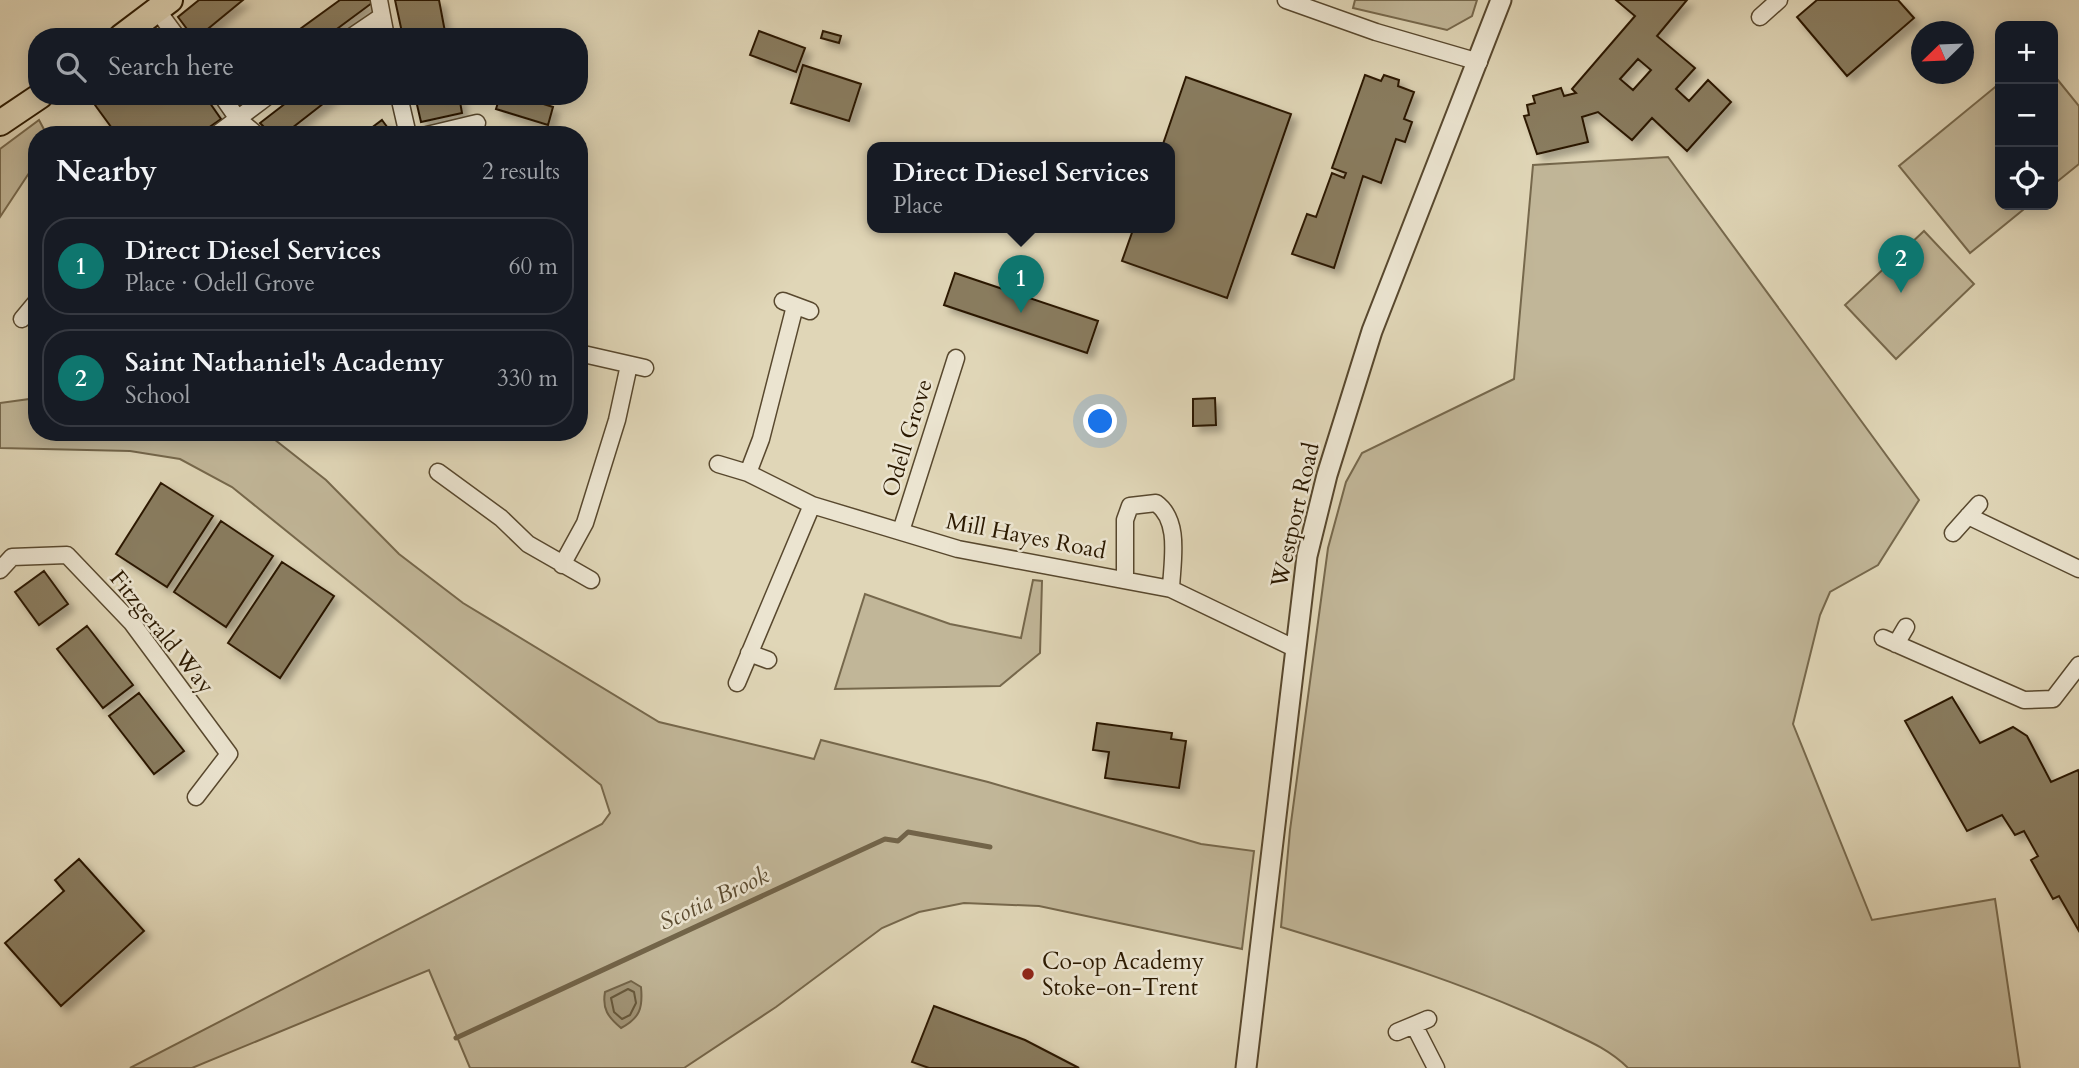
<!DOCTYPE html>
<html lang="en">
<head>
<meta charset="utf-8">
<style>
  :root { --surface:#171b24; --page:#242831; --text:#f1f3f6; --muted:#9ea1a6; --line:#363941; --accent:#0f766e }
  body { margin:0; font-family:Cardo,serif; background:var(--page); color:var(--text) }
  .controls { position:absolute; right:21px; top:21px; display:grid; overflow:hidden; border-radius:14px; box-shadow:0 4px 18px #0003 }
  .controls button { width:63px; height:63px; display:grid; place-items:center; padding:0; border:0; border-bottom:2px solid var(--line); background:var(--surface); color:var(--text); font:35px sans-serif }
  .compass { position:absolute; left:1911px; top:21px; width:63px; height:63px; border-radius:50%; background:var(--surface); box-shadow:0 4px 18px #0003; rotate:247deg }
  .you { position:absolute; left:1101px; top:422px; width:24px; height:24px; margin:-18px; border:5px solid #fff; border-radius:50%; background:#1a73e8; box-shadow:0 0 0 10px #1a73e833 }
  .badge { display:grid; place-items:center; width:46px; height:46px; border-radius:50%; background:var(--accent); color:#fff; font-size:23px; font-weight:700 }
  .pin { position:absolute; translate:-50% -58px; filter:drop-shadow(0 2px 4px #0008) }
  .pin::after { content:''; position:absolute; top:37px; width:24px; height:21px; background:inherit; clip-path:polygon(0 0,100% 0,50% 100%) }
  .popup { position:absolute; left:867px; top:142px; width:308px; height:91px; box-sizing:border-box; display:grid; place-content:center; border-radius:14px; background:var(--surface); filter:drop-shadow(0 2px 5px #0005); font-size:23px; white-space:nowrap; color:var(--muted) }
  .popup b { font-size:26px; color:var(--text) }
  .popup::after { content:''; position:absolute; left:50%; top:100%; margin-left:-14px; border:14px solid transparent; border-top-color:var(--surface) }
  .list { margin:0; padding:0; list-style:none }
  h2 { display:flex; justify-content:space-between; align-items:center; height:91px; margin:0; padding:0 28px; font-size:30px }
  h2 small { font-size:23px; font-weight:400; color:var(--muted) }
  .list li { display:grid; grid-template-columns:46px 1fr auto; gap:21px; align-items:center; box-sizing:border-box; height:98px; margin:0 14px 14px; padding:0 14px; border:2px solid var(--line); border-radius:28px }
  .list b { display:block; font-size:26px; white-space:nowrap }
  .list p { margin:0; font-size:23px; white-space:nowrap; color:var(--muted) }
  .list em { font-size:23px; font-style:normal; color:var(--muted) }
  .icon { flex:none; width:38px; height:38px; fill:none; stroke:currentColor; stroke-width:2; stroke-linecap:round; stroke-linejoin:round }
  .map { position:relative; flex:none; width:2079px; height:1068px; overflow:hidden }
  .search { position:absolute; background:var(--surface); box-shadow:0 4px 18px #0003; left:28px; top:28px; width:560px; height:77px; display:flex; align-items:center; gap:18px; box-sizing:border-box; padding:0 24px; border-radius:28px; color:var(--muted); font-size:26px }
  .panel { position:absolute; background:var(--surface); box-shadow:0 4px 18px #0003; left:28px; top:126px; width:560px; height:315px; border-radius:28px }
  .map>svg:first-child { display:block }
  .green { fill:#c1b698; stroke:#76684c; stroke-width:2 }
  .water { fill:#a29679; stroke:#726449; stroke-width:2 }
  .lines { fill:none; stroke-linecap:round; stroke-linejoin:round }
  .shore { stroke:#66583c; stroke-width:2 }
  .stream { stroke:#726449; stroke-width:5 }
  .building { fill:#897b5f; stroke:#2b1900; stroke-width:2; fill-rule:evenodd; filter:url(#shadow) }
  .minor-casing { stroke:#58482e; stroke-width:19 }
  .tertiary-casing { stroke:#58482e; stroke-width:23 }
  .primary-casing { stroke:#2b1900; stroke-width:28 }
  .minor { stroke:#ebe4d0; stroke-width:16 }
  .tertiary { stroke:#ebe4d0; stroke-width:19 }
  .primary { stroke:#e0d6b7; stroke-width:24 }
  .poi-dot { fill:#8f2418; stroke:#ebe4d0; stroke-width:2.5 }
  .labels { text-anchor:middle; dominant-baseline:central; stroke-width:5; stroke-linejoin:round; paint-order:stroke }
  .street-label { font-size:23px; fill:#2b1900; stroke:#ebe4d0 }
  .poi-label { font-size:23px; fill:#2b1900; stroke:#ebe4d0; text-anchor:start }
  .water-label { font-size:24px; font-style:italic; fill:#5b4b30; stroke:#ebe4d0 }
</style>
</head>
<body>
<div class="map">
<svg width="2079" height="1068" viewBox="0 0 2079 1068">
  <defs>
    <filter id="shadow"><feDropShadow dx="6" dy="6" stdDeviation="3.5" flood-color="#0004"/></filter>
  </defs>
  <rect width="100%" height="100%" fill="#e0d6b7"/>
  <filter id="stains"><feTurbulence type="fractalNoise" baseFrequency=".00286" numOctaves="4"/><feColorMatrix values="0 0 0 0 .2 0 0 0 0 .09 0 0 0 0 .02 0 0 0 .5 -.17"/></filter>
  <radialGradient id="worn" r=".72"><stop offset=".6" stop-color="#630" stop-opacity="0"/><stop offset="1" stop-color="#630" stop-opacity=".3"/></radialGradient>
  <!-- green -->
  <path class="green" d="M1355,0H1477L1472,16L1447,30L1353,8Z
    M2053,74L2079,106V164L2053,185Z
    M2000,83V205H2029L1970,253L1899,166Z
    M39,120L47,135H37V161L0,217V149Z
    M1668,157L1919,500L1878,565L1830,592L1820,615L1793,724L1872,920L1995,899L2020,1068H1628C1608,1048 1584,1039 1559,1027C1470,985 1376,956 1281,927L1290,830L1328,548L1346,482L1362,453L1514,379L1533,165Z
    M1924,231L1974,284L1896,359L1845,305Z
    M37,398V432H265L326,480L399,554L463,603L659,722L814,759L821,740L988,782L1201,844L1254,851L1242,949L1039,906L964,903L919,912L882,928L776,1007L684,1068H470L429,970L192,1068H130L602,824L610,813L601,785L232,487L180,459L130,451L0,448V403Z
    M1033,580L1042,581L1040,653L1000,686L835,689L865,594L950,624L1021,638Z"/>
  <!-- water -->
  <path class="water" d="M631,981L641,987C643,1008 640,1018 621,1028C608,1017 602,1009 605,992Z"/>
  <g class="lines">
    <!-- shore -->
    <path class="shore" d="M628,989L634,992L636,1003L630,1015L622,1019L614,1012L611,998Z"/>
    <!-- stream -->
    <path class="stream" d="M456,1038L885,839L898,841L908,832L990,847"/>
  </g>
  <!-- building -->
  <path class="building" d="M199,0H243L198,37H193L178,17Z
    M340,0H371L372,3L326,37H289Z
    M395,0H439L446,37H403Z
    M1616,0H1687L1657,36L1695,68L1676,89L1689,101L1708,80L1731,102L1687,151L1652,118L1632,140L1598,112L1582,117L1588,142L1537,154L1524,116L1529,115L1527,105L1535,103L1533,96L1561,88L1564,96L1576,93L1572,89L1635,16ZM1638,59L1651,70L1633,90L1620,79Z
    M1817,0H1898L1914,18L1847,76L1797,17Z
    M759,31L805,48L796,72L750,55Z
    M823,31L841,36L839,43L821,38Z
    M803,65L861,84L849,121L791,103Z
    M1365,75L1381,81L1384,75L1399,80L1398,86L1414,92L1404,119L1412,122L1405,142L1396,139L1381,183L1363,176L1334,268L1292,254L1307,214L1316,217L1332,173L1344,178L1346,173L1332,168Z
    M1186,77L1291,114L1227,298L1122,261L1134,227H1170V147H1162Z
    M107,96H205L221,119L198,135H117L95,105Z
    M295,96H333L283,135H272L260,123Z
    M415,96H459L462,113L421,122Z
    M500,96H518L553,107L548,125L496,109Z
    M382,120L393,135H362Z
    M955,273L1098,321L1087,353L944,305Z
    M1215,398L1216,425L1193,426V399Z
    M161,483L213,516L167,587L116,554Z
    M221,521L273,556L226,627L174,592Z
    M282,562L334,596L280,678L228,643Z
    M44,571L68,604L39,625L15,592Z
    M87,626L133,685L103,708L57,649Z
    M139,693L184,751L154,774L109,716Z
    M1952,697L1980,743L2013,727L2027,736L2051,782L2078,770L2079,773V931L2059,896L2053,899L2031,860L2038,856L2024,831L2015,835L2002,815L1967,831L1905,721Z
    M1097,723L1172,733L1171,739L1186,741L1179,788L1105,778L1109,752L1093,750Z
    M79,859L144,931L61,1006L5,943L64,891L55,880Z
    M934,1006L1025,1040L1079,1068H929L912,1062Z"/>
  <g class="lines">
    <!-- minor casing -->
    <g class="minor-casing">
      <path id="minor" d="M379,0L386,37
        M1286,0L1376,32L1479,62
        M157,10L177,37
        M1760,17L1779,0
        M351,37L382,16
        M222,96L238,119L257,135
        M399,96L408,135
        M216,135L268,96
        M427,135L477,123
        M783,301L810,311
        M22,319L37,301
        M579,353L645,368
        M718,464L748,473L812,505L958,549L1171,589L1294,648
        M438,472L501,518L528,544L591,580
        M748,473L761,439L795,306
        M1968,516L2079,569
        M901,531L956,358
        M1953,533L1979,504
        M562,565L585,523L617,420L629,365
        M0,570L12,557L67,555L132,623L229,754L196,797
        M1125,579V520L1130,506L1156,503C1181,521 1172,561 1171,589
        M1883,638L2024,700L2053,699L2079,665
        M1896,644L1906,627
        M749,653L768,660
        M737,683L812,505
        M1414,1025L1436,1068
        M1397,1032L1428,1019"/>
    </g>
    <!-- tertiary casing -->
    <g class="tertiary-casing">
      <path id="tertiary" d="M1246,1068L1307,556L1327,475L1372,331L1501,0"/>
    </g>
    <!-- primary casing -->
    <g class="primary-casing">
      <path id="primary" d="M121,37L170,0
        M0,123L40,96"/>
    </g>
    <!-- minor -->
    <use href="#minor" class="minor"/>
    <!-- tertiary -->
    <use href="#tertiary" class="tertiary"/>
    <!-- primary -->
    <use href="#primary" class="primary"/>
  </g>
  <!-- markers -->
  <circle class="poi-dot" cx="1028" cy="974" r="7"/>
  <g class="labels">
    <!-- street labels -->
    <g class="street-label">
      <text transform="translate(907 438) rotate(-73)">Odell Grove</text>
      <text transform="translate(1295 515) rotate(-77)">Westport Road</text>
      <text transform="translate(1026 536) rotate(11)">Mill Hayes Road</text>
      <text transform="translate(162 632) rotate(51)">Fitzgerald Way</text>
    </g>
    <!-- poi labels -->
    <g class="poi-label">
      <text x="1042" y="961">Co-op Academy<tspan x="1042" dy="26">Stoke-on-Trent</tspan></text>
    </g>
    <!-- water labels -->
    <g class="water-label">
      <text transform="translate(714 899) rotate(-25)">Scotia Brook</text>
    </g>
  </g>
  <rect width="100%" height="100%" filter="url(#stains)"/>
  <rect width="100%" height="100%" fill="url(#worn)"/>
</svg>
<div class="controls">
<button>+</button>
<button>−</button>
<button><svg class="icon" aria-label="locate" viewBox="0 0 24 24"><circle cx="12" cy="12" r="6"/><path d="M12 2v4M12 18v4M2 12h4M18 12h4"/></svg></button>
</div>
<svg class="compass" viewBox="-18 -18 36 36"><path d="M0-13l5 13h-10z" fill="#e53935"/><path d="M0 13l5-13h-10z" fill="#9ea1a6"/></svg>
<div class="you"></div>
<div class="pin badge" style="left:1021px;top:313px">1</div>
<div class="popup"><b>Direct Diesel Services</b>Place</div>
<div class="pin badge" style="left:1901px;top:293px">2</div>
<div class="search"><svg class="icon" aria-label="search" viewBox="0 0 24 24"><circle cx="10" cy="10" r="6"/><path d="M15 15l6 6"/></svg>Search here</div>
<section class="panel">
<h2>Nearby<small>2 results</small></h2>
<ul class="list">
<li><span class="badge">1</span><div><b>Direct Diesel Services</b><p>Place · Odell Grove</p></div><em>60 m</em></li>
<li><span class="badge">2</span><div><b>Saint Nathaniel's Academy</b><p>School</p></div><em>330 m</em></li>
</ul>
</section>
</div>
</body>
</html>
